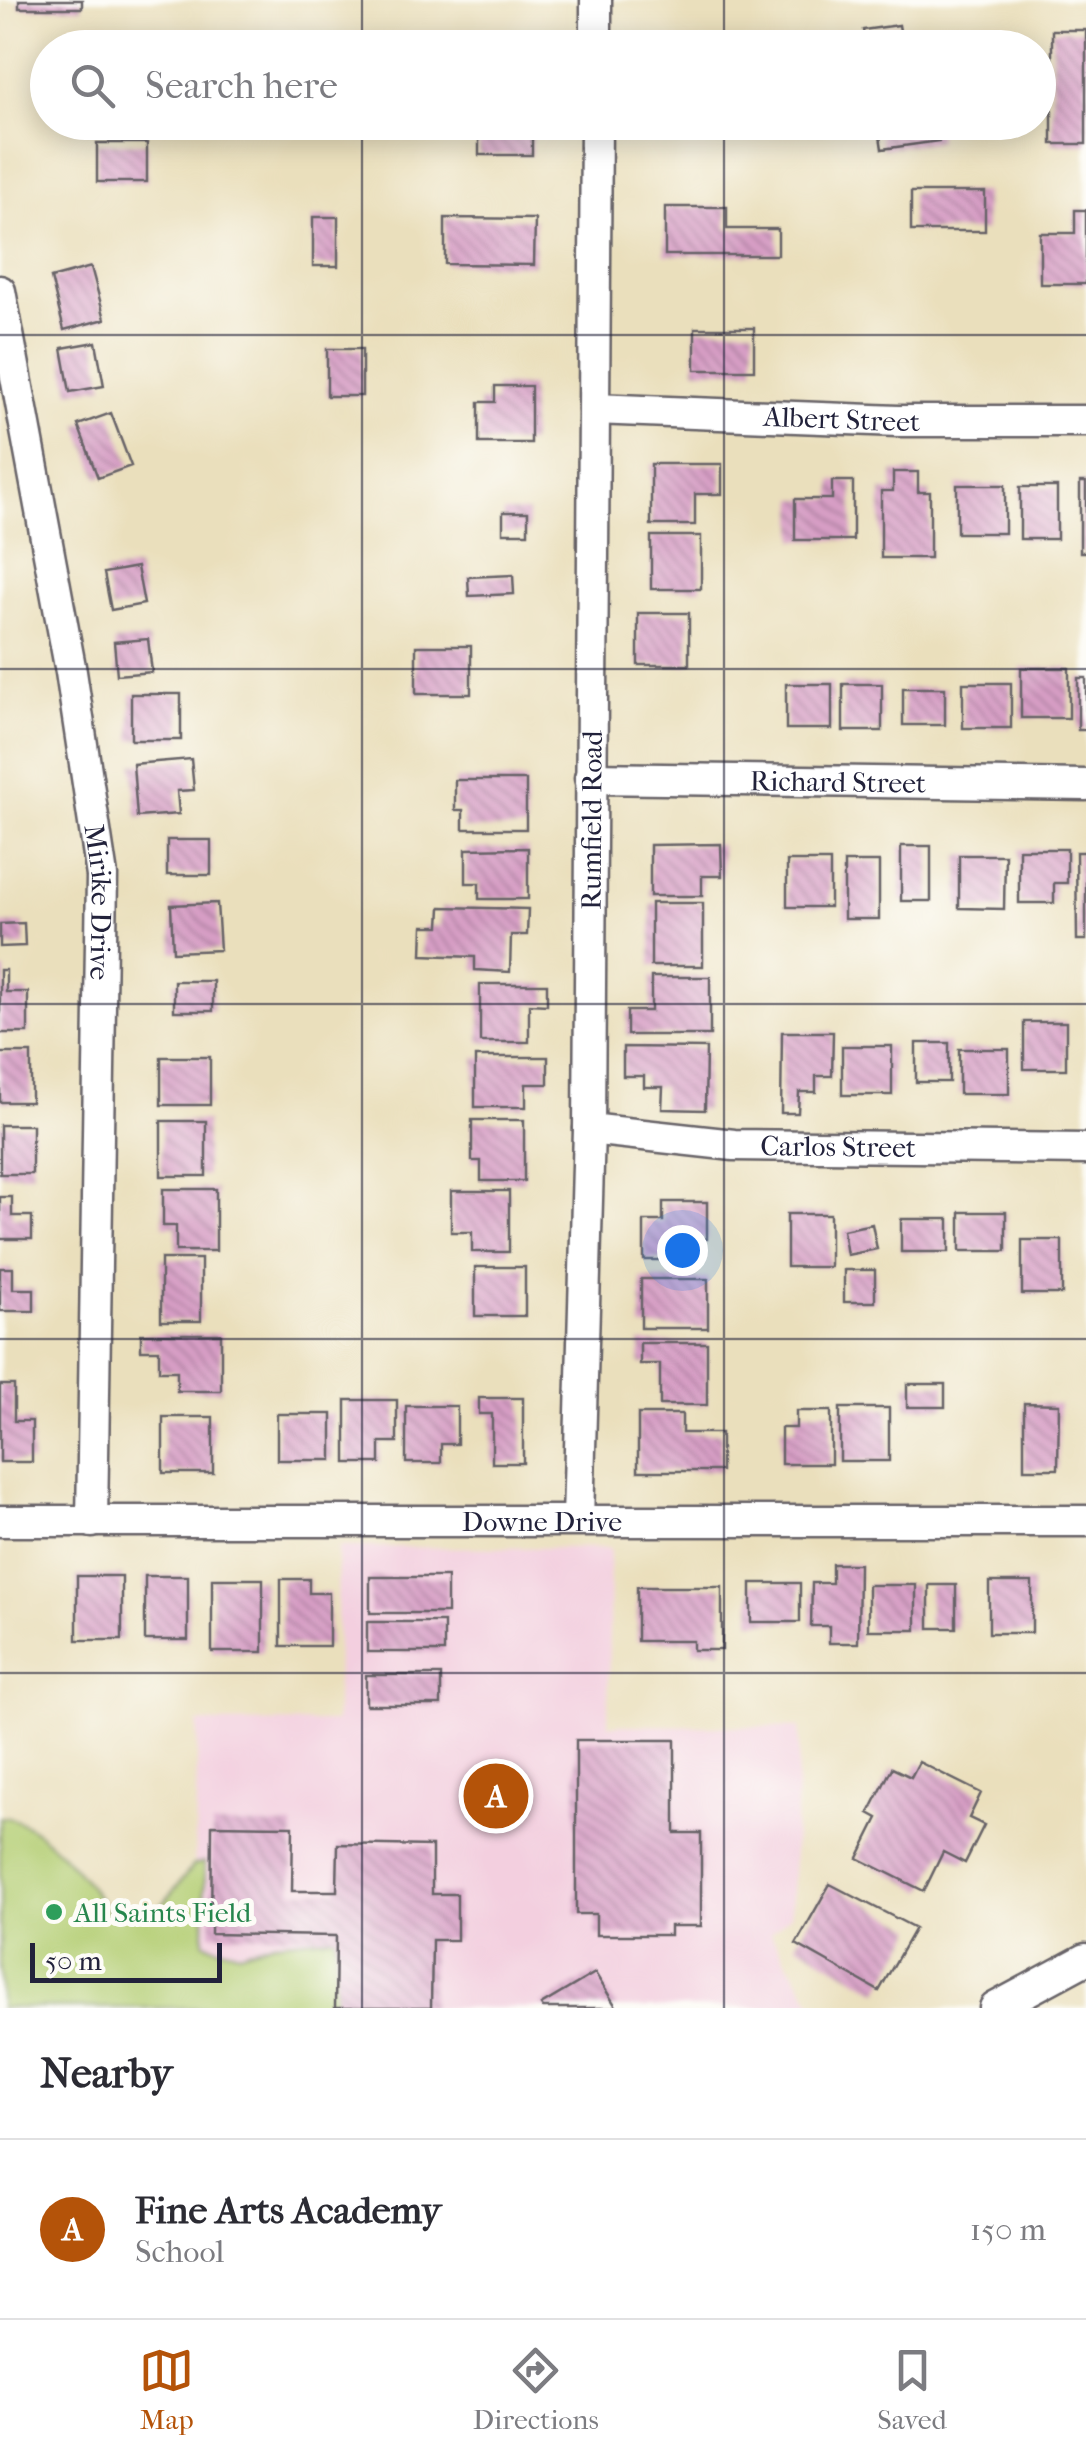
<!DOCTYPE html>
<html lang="en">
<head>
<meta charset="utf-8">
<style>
  :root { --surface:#fff; --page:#f7f7f7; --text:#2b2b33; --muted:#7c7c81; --line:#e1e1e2; --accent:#b45309 }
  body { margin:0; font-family:"IM FELL French Canon",serif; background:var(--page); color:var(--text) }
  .scale { position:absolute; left:30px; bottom:25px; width:192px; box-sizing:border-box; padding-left:10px; border:5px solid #22223b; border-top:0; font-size:28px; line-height:35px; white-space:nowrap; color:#22223b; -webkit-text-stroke:8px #fdfcf7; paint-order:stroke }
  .you { position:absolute; left:682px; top:1250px; width:35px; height:35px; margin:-25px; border:8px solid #fff; border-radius:50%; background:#1a73e8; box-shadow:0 0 0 15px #1a73e833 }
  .badge { display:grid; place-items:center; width:65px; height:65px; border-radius:50%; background:var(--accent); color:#fff; font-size:32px; font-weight:700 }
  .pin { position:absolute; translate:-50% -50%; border:5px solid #fff; box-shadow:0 2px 10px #0006 }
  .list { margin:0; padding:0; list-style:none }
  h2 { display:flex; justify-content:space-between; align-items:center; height:130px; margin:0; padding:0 40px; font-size:42px }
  h2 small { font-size:32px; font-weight:400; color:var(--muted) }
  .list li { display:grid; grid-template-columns:65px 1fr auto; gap:30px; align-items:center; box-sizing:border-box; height:180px; padding:0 40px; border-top:2px solid var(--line) }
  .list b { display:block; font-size:38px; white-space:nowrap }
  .list p { margin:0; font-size:32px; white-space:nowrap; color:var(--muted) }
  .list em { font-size:32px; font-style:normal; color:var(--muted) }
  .icon { flex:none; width:55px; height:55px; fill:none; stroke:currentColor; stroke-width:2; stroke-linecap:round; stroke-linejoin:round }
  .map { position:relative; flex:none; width:1086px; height:2008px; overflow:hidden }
  .search { position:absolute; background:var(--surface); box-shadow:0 5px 25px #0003; left:30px; right:30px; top:30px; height:110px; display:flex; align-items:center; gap:25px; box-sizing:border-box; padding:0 35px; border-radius:55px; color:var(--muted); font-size:38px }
  .sheet { height:310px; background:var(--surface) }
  nav { display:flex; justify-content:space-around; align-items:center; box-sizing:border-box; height:140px; border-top:2px solid var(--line); background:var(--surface); font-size:28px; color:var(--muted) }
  nav a { display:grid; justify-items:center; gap:5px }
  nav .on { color:var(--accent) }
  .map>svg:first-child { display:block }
  .built { fill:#f3cfdf }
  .grass { fill:#b4ce73; stroke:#6b7857; stroke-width:2.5 }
  .building { fill:url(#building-back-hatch) }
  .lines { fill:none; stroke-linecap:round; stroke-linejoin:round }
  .minor-casing { stroke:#686468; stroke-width:35 }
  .minor { stroke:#fff; stroke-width:30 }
  .grid { fill:none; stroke:#22223b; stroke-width:2.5; stroke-opacity:0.55 }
  .leisure-dot { fill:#2e9e5b; stroke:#fdfcf7; stroke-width:4 }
  .labels { text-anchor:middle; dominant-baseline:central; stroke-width:10; stroke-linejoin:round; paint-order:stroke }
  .street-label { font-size:28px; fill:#22223b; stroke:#fdfcf7 }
  .leisure-label { font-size:28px; fill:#27864d; stroke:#fdfcf7; text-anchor:start }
</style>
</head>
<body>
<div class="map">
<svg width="1086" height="2008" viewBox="0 0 1086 2008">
  <defs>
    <pattern id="building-back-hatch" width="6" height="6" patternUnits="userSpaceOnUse" patternTransform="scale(2.5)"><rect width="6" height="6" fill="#d79ec5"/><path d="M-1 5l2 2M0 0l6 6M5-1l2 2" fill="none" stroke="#ae80a1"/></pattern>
  </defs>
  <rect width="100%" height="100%" fill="#fdfcf7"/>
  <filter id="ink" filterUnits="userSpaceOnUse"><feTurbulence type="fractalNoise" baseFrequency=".01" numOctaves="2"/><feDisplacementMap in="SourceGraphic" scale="20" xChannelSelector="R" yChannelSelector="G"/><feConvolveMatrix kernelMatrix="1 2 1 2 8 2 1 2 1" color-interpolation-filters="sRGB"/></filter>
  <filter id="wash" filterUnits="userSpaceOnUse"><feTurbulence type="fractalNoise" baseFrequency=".0048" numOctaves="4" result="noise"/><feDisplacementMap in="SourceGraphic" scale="40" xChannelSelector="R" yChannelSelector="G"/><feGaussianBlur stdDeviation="2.25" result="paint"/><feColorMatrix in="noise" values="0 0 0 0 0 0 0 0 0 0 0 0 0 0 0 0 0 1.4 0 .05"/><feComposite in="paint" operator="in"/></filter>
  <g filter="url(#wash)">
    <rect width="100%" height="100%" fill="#eadfbc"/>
    <!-- built -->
    <path class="built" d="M338,1547L610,1548L608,1725L800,1727L791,1915L770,1933L816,2008H290L192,1966L198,1723L336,1722Z"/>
    <!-- grass -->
    <path class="grass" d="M0,1817C38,1817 89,1884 109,1913L130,1915L157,1911L194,1865L205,1862L204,1943L239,1953L273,1942L336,1936L335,2008H0Z"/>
    <g id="blocks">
      <!-- building -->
      <path class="building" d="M19,0H82V8H19Z
        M899,25L903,48H866L863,30Z
        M1052,30H1086V144H1052Z
        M479,122H532V155H479Z
        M878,122H937L939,141L882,149Z
        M97,143H147V182H97Z
        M911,192H985V231H911Z
        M665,207H727V229H778V255H665Z
        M1075,210H1086V284H1040V233H1075Z
        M313,217H338V266H313Z
        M445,218L535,219L534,265L445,264Z
        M91,267L105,319L64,330L51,278Z
        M695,328H754V370H695Z
        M96,342L104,386L70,392L62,348Z
        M327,349H362V396H327Z
        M495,386H531V443H479V402H495Z
        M111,413L131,466L98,478L78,425Z
        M651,464H722V494H695V525H651Z
        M893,472H918V492H930V558H881V491H893Z
        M832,481H853V540H795V499H832Z
        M1080,482H1086V552H1080Z
        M957,485H1005V533H957Z
        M1020,487H1057V539H1020Z
        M503,512H528V533H503Z
        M651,536H701V589H651Z
        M137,567L144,604L111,610L104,573Z
        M513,575L514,594L469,596L468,577Z
        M638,613H689V665H638Z
        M148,639L152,672L117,675L114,642Z
        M416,646H471V694H416Z
        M1021,668H1069V718H1021Z
        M1078,678H1086V730H1078Z
        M963,683H1011V728H963Z
        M786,684H832V729H786Z
        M843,684H882V731H843Z
        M903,688H945V725H903Z
        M131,694H181V740H131Z
        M191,759L194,790L177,791L179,814L137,817L133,764Z
        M455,780H526V829H463V810H455Z
        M167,840H211V875H167Z
        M721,844L722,876H702V896H650V845Z
        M901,846H931V901H901Z
        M528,848V899H479V883H466V849Z
        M1019,849H1067V883H1054V903H1019Z
        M1076,852H1086V940H1077Z
        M959,855H1005L1004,909L959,908Z
        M787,861H830V907H787Z
        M844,862H879V919H844Z
        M217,903L220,950L173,952L171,905Z
        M651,903H703V966H651Z
        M441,907L528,909L527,935H511L510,972L475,970V957L422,955L423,926H440Z
        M24,923L25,946L0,947V924Z
        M0,970H6V992H28V1033H0Z
        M651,977H710V1035H627V1011H651Z
        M174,981H213V1011H174Z
        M480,984H547V1005L529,1004V1042H480Z
        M1024,1022H1066V1069H1024Z
        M782,1032H833L832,1076H816V1092H799L798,1113H781Z
        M916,1043H949V1082H916Z
        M842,1046H892V1095H842Z
        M623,1047L706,1048L705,1110L662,1109L663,1087H644V1076H623Z
        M959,1049H1009V1094H959Z
        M0,1053H31V1102H0Z
        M161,1057H210V1105H161Z
        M475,1057H548V1084H526V1107H475Z
        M472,1120H524V1181H481V1161H472Z
        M161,1121H206V1176H161Z
        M0,1125H32V1174H0Z
        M163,1189H216V1251H176V1226H163Z
        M451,1191H509V1252H472V1232H451Z
        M0,1197H12V1216H32V1239H0Z
        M663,1202H707V1239H688V1260H644V1221H663Z
        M960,1212H1006V1251H960Z
        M787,1214H830V1267H787Z
        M901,1219H949V1252H901Z
        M872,1224L877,1249L847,1255L843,1230Z
        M1022,1240H1062V1294H1022Z
        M161,1259H201V1321H161Z
        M475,1267H525V1316H475Z
        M0,1268H13V1289H34V1311H0Z
        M844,1270H875V1302H844Z
        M641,1279H708V1328H641Z
        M141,1334H221V1391H177V1371H159V1350H141Z
        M640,1343H707V1405H660V1364H640Z
        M907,1384H945V1407H907Z
        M0,1385H14V1421H32V1462H0Z
        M479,1398H523V1463H492V1414H479Z
        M346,1400H397V1442H380V1463H346Z
        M1024,1403L1059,1404L1058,1469H1024Z
        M406,1406H457V1444H441V1463H406Z
        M840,1408H889V1461H840Z
        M796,1411H831V1464H781V1428H796Z
        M277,1414H332V1460H277Z
        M638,1414H682V1433H721V1471H638Z
        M163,1417H213V1473H163Z
        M832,1564H859L858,1643H829V1626H811L812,1583H832Z
        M77,1576H122V1640H77Z
        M145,1576H188V1640H145Z
        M370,1577H447V1613H370Z
        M212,1579H263V1652H212Z
        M281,1579H309V1593H329V1646H281Z
        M989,1582H1032V1633H989Z
        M751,1583H800V1622H751Z
        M868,1585H916V1630H868Z
        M929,1585H956V1628H929Z
        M637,1587H722V1650H693V1641H637Z
        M367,1622H444V1652H367Z
        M366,1675H441V1705H366Z
        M576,1740H675V1833H701V1926H670V1935H596V1914H576Z
        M919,1762L981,1793L969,1818L984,1825L965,1863L943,1852L924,1891L858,1858L878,1818L869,1813L892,1768L911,1777Z
        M212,1825L293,1826L292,1891H337L338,1844L432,1846V1894H457V1940H432L431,2008H335L336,1936L211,1934Z
        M830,1884L915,1928L879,1991L796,1944Z
        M595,1973L617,2008H543L541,2005Z"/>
    </g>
  </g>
  <g filter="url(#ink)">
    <use href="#blocks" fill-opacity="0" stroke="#686468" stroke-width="2.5"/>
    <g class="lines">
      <!-- minor casing -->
      <g class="minor-casing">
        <g id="minor">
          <path d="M596,48V0"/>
          <path id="s1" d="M0,291L71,672L102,876L92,1522"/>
          <path id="s2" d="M594,409L898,421H1086"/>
          <path id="s3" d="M590,778L1086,785"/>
          <path id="s4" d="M589,1129L734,1145L1086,1149"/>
          <path id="s5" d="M578,1520L589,1129L596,122"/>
          <path id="s6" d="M0,1521H1086"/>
          <path d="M995,2008L1086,1959"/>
        </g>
      </g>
      <!-- minor -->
      <use href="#minor" class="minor"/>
    </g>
  </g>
  <!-- grid -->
  <path class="grid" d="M362,0V48M724,0V48M362,122V2008M724,122V2008M0,335H1086M0,669H1086M0,1004H1086M0,1339H1086M0,1673H1086"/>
  <!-- markers -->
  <circle class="leisure-dot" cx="54" cy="1912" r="10"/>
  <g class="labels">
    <!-- street labels -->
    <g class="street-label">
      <text stroke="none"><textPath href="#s2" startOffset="248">Albert Street</textPath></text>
      <text stroke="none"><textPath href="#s3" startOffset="248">Richard Street</textPath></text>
      <text stroke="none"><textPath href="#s5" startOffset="700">Rumfield Road</textPath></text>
      <text stroke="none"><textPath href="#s1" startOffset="620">Mirike Drive</textPath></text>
      <text stroke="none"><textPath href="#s4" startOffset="250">Carlos Street</textPath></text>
      <text stroke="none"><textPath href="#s6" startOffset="542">Downe Drive</textPath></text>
    </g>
    <!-- leisure labels -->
    <g class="leisure-label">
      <text x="74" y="1912">All Saints Field</text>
    </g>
  </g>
</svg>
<div class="scale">50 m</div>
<div class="you"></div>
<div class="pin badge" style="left:496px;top:1796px">A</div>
<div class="search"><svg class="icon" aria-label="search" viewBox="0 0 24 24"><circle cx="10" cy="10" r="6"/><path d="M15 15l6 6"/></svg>Search here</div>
</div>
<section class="sheet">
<h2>Nearby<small></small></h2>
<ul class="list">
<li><span class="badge">A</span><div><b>Fine Arts Academy</b><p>School</p></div><em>150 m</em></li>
</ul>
</section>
<nav>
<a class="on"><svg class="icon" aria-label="map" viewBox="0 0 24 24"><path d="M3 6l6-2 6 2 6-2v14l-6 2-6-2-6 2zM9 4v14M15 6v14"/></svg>Map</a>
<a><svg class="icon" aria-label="directions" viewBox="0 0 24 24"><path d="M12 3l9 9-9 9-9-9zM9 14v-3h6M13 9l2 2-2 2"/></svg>Directions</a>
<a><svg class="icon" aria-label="saved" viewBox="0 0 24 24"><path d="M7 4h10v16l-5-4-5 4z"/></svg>Saved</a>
</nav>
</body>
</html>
